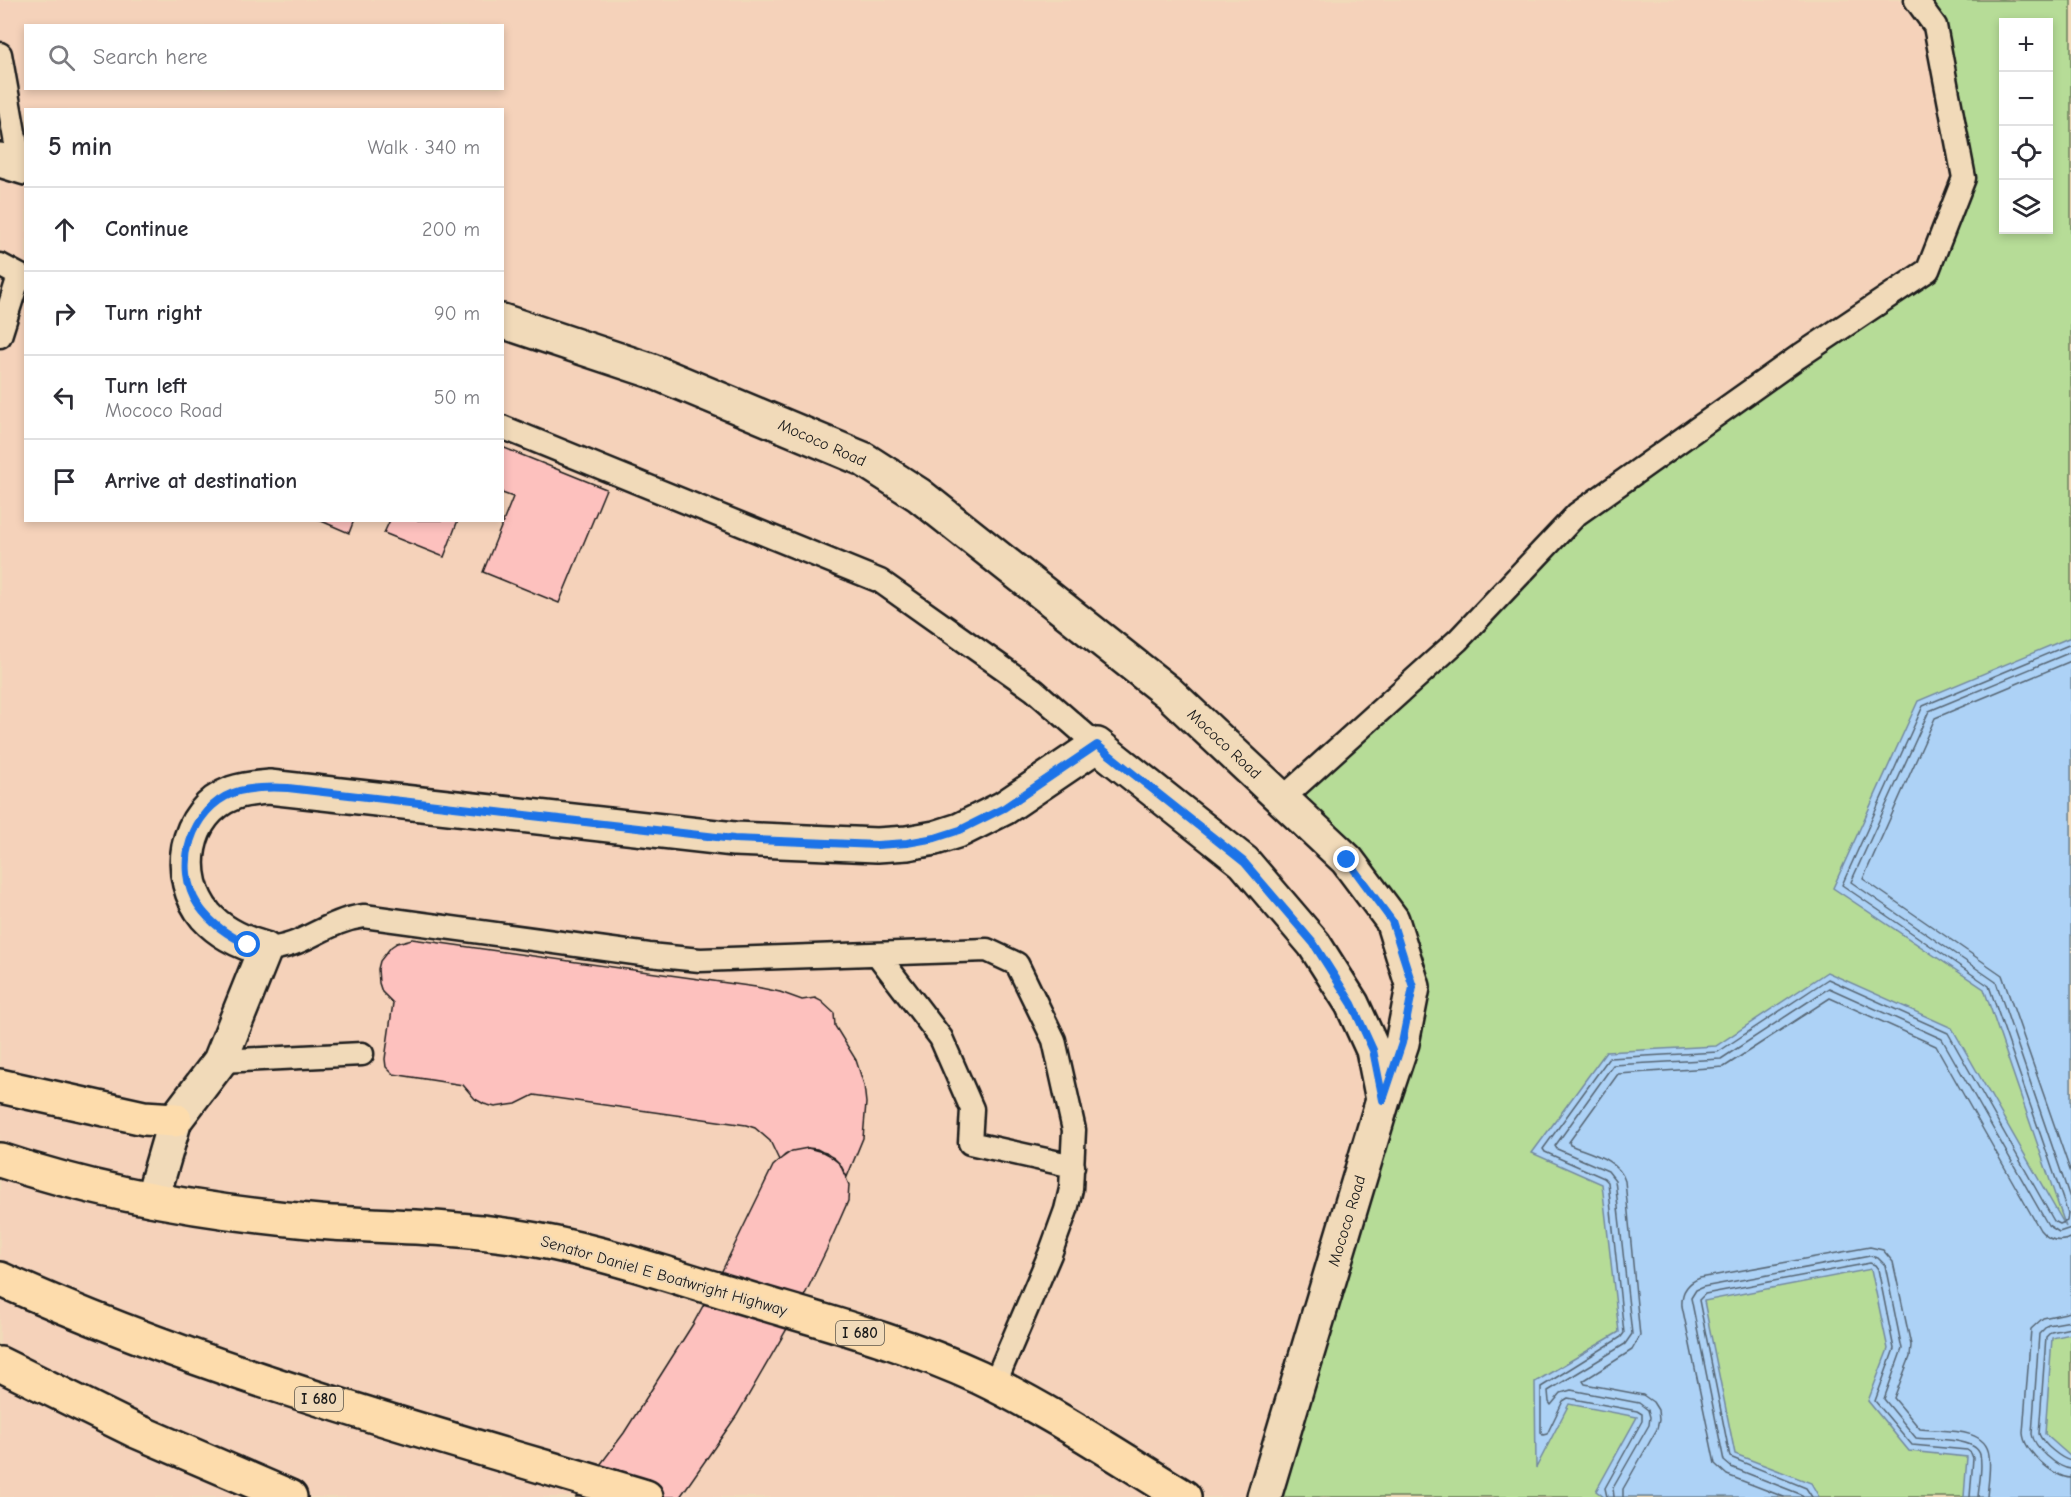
<!DOCTYPE html>
<html lang="en">
<head>
<meta charset="utf-8">
<style>
  :root { --surface:#fff; --page:#f2f2f3; --text:#2b2b33; --muted:#7c7c81; --line:#e1e1e2 }
  body { margin:0; font-family:"Comic Neue",sans-serif; background:var(--page); color:var(--text) }
  .controls { position:absolute; right:18px; top:18px; display:grid; overflow:hidden; border-radius:0px; box-shadow:0 3px 9px #0003 }
  .controls button { width:54px; height:54px; display:grid; place-items:center; padding:0; border:0; border-bottom:2px solid var(--line); background:var(--surface); color:var(--text); font:30px sans-serif }
  .stop { position:absolute; width:18px; height:18px; margin:-14px; border:4px solid #1a73e8; border-radius:50%; background:#fff }
  .stop.end { background:#1a73e8; border-color:#fff; box-shadow:0 2px 6px #0008 }
  .list { margin:0; padding:0; list-style:none }
  h2 { display:flex; justify-content:space-between; align-items:center; height:78px; margin:0; padding:0 24px; font-size:26px }
  h2 small { font-size:20px; font-weight:400; color:var(--muted) }
  .list li { display:grid; grid-template-columns:39px 1fr auto; gap:18px; align-items:center; box-sizing:border-box; height:84px; padding:0 24px; border-top:2px solid var(--line) }
  .list b { display:block; font-size:22px; white-space:nowrap }
  .list p { margin:0; font-size:20px; white-space:nowrap; color:var(--muted) }
  .list em { font-size:20px; font-style:normal; color:var(--muted) }
  .icon { flex:none; width:33px; height:33px; fill:none; stroke:currentColor; stroke-width:2; stroke-linecap:round; stroke-linejoin:round }
  .map { position:relative; flex:none; width:2071px; height:1497px; overflow:hidden }
  .search { position:absolute; background:var(--surface); box-shadow:0 3px 9px #0003; left:24px; top:24px; width:480px; height:66px; display:flex; align-items:center; gap:15px; box-sizing:border-box; padding:0 21px; border-radius:0px; color:var(--muted); font-size:22px }
  .panel { position:absolute; background:var(--surface); box-shadow:0 3px 9px #0003; left:24px; top:108px; width:480px; height:414px; border-radius:0px }
  .map>svg:first-child { display:block }
  .built { fill:#f5d2ba; fill-rule:evenodd }
  .green { fill:#b6dc97; stroke:#697c5a; stroke-width:1.5; fill-rule:evenodd }
  .water { fill:#add2f6; stroke:#73899f; stroke-width:1.5 }
  .lines { fill:none; stroke-linecap:round; stroke-linejoin:round }
  .shore { stroke:#566573; stroke-width:1.5 }
  .building { fill:#fdc1be; stroke:#1c1c1c; stroke-width:1.5 }
  .service-casing { stroke:#1c1c1c; stroke-width:27 }
  .minor-casing { stroke:#1c1c1c; stroke-width:38 }
  .motorway-casing { stroke:#1c1c1c; stroke-width:38 }
  .service { stroke:#f1dab9; stroke-width:22 }
  .minor { stroke:#f1dab9; stroke-width:33 }
  .motorway { stroke:#fddcac; stroke-width:33 }
  .route { stroke:#1a73e8; stroke-width:8 }
  .labels { text-anchor:middle; dominant-baseline:central; stroke-width:4.5; stroke-linejoin:round; paint-order:stroke }
  .shield { fill:#f1dab9; stroke:#5c554b; stroke-width:1.5 }
  .shield-label { font-size:15px; font-weight:bold; fill:#1c1c1c }
  .street-label { font-size:16px; fill:#1c1c1c; stroke:#f1dab9 }
</style>
</head>
<body>
<div class="map">
<svg width="2071" height="1497" viewBox="0 0 2071 1497">
  <rect width="100%" height="100%" fill="#f1dab9"/>
  <filter id="ink" filterUnits="userSpaceOnUse"><feTurbulence type="fractalNoise" baseFrequency=".0167" numOctaves="2"/><feDisplacementMap in="SourceGraphic" scale="12" xChannelSelector="R" yChannelSelector="G"/><feConvolveMatrix kernelMatrix="1 2 1 2 8 2 1 2 1" color-interpolation-filters="sRGB"/></filter>
  <g filter="url(#ink)">
    <!-- built -->
    <path class="built" d="M0,0H1916L1935,26L1964,178L1928,270L1347,860L1413,987L1272,1497H0ZM26,26H502V88H26ZM26,110H502V520H26Z"/>
    <!-- green -->
    <path class="green" d="M1916,0H2071V1497H1269L1402,1043L1392,920L1282,799L1577,514L1928,270L1964,178L1935,26ZM2004,22H2048V230H2004Z"/>
    <!-- water -->
    <path class="water" d="M2071,637V1334L2052,1338L2045,1434L2071,1457V1497H1964L1967,1457L1909,1451L1868,1401L1888,1349L1871,1269L1704,1301L1735,1454L1811,1483L1819,1497H1604L1596,1491L1637,1417L1569,1404L1536,1468L1535,1382L1619,1332L1602,1184L1532,1153L1606,1052L1716,1046L1827,972L1952,1028L2066,1227L1984,989L1833,888L1918,701Z"/>
    <g class="lines">
      <!-- shore -->
      <path class="shore" d="M2071,652L1929,711L1851,882L1996,982L2071,1201
        M2071,661L1935,718L1863,879L2002,975L2071,1173
        M2071,1312L2043,1318L2031,1329L2023,1433C2024,1451 2053,1477 2071,1478
        M2071,1321L2048,1325L2039,1334L2032,1434C2034,1447 2057,1468 2071,1469
        M2071,1328L2051,1332L2046,1337L2039,1434C2043,1444 2061,1459 2071,1461
        M1607,1497L1605,1488L1642,1421V1414L1637,1411L1568,1398L1563,1401L1547,1434L1543,1435L1541,1432V1387L1621,1337L1624,1333L1608,1182L1604,1178L1545,1152L1543,1149L1609,1058L1718,1052L1828,979L1948,1033L2054,1221L2060,1224L2067,1221L2068,1214L1989,986L1842,885L1923,706L2071,644
        M1614,1497L1613,1488L1649,1425L1650,1417L1648,1410L1639,1403L1571,1390L1561,1393L1551,1405L1549,1402L1548,1391L1625,1344L1632,1334L1615,1180L1608,1171L1557,1149L1555,1146L1613,1065L1721,1059L1829,988L1942,1039L2048,1225L2059,1232L2071,1228
        M1623,1497V1489L1657,1429L1659,1420L1658,1410L1653,1402L1643,1395L1585,1384L1583,1381L1632,1350L1640,1336L1625,1181C1619,1159 1589,1153 1570,1145L1569,1142L1618,1074L1724,1067L1830,998L1936,1046L2040,1230C2048,1240 2059,1243 2071,1238
        M1784,1497L1727,1475L1715,1464L1682,1306C1681,1292 1687,1283 1700,1278L1870,1247L1883,1250L1893,1262L1911,1345L1910,1357L1894,1398L1920,1429C1941,1432 1986,1426 1989,1455C1991,1468 1988,1484 1987,1497
        M1803,1497L1800,1494L1731,1467L1724,1461L1691,1298L1696,1290L1703,1287L1870,1256L1878,1258L1885,1265L1902,1349L1884,1399L1916,1438C1931,1440 1977,1437 1980,1455C1983,1467 1979,1484 1978,1497
        M1812,1497L1806,1488L1730,1457L1699,1300L1705,1294L1870,1263L1875,1265L1878,1269L1894,1349L1875,1401L1912,1445L1967,1450L1971,1453L1973,1458L1970,1497"/>
    </g>
    <!-- building -->
    <path class="building" d="M502,447L606,489L559,603L483,572L513,497L502,493Z
      M319,520H354L349,533Z
      M390,520H458L444,557L384,533Z
      M412,939L756,987L780,992L802,1000L815,998L821,1001L834,1013L835,1026L856,1060L864,1085L866,1103L863,1138L847,1177L840,1164L834,1158L817,1149L808,1148L792,1151L779,1160L770,1141L755,1128L746,1125L534,1095L516,1104L495,1107L484,1104L475,1099L463,1085L393,1074L386,1067L385,1059L393,1003L382,992L379,983L378,969L380,961L391,947L397,943Z
      M808,1148L826,1153L840,1164L849,1185L848,1201L826,1251L795,1315L737,1415L680,1497H576L624,1433L693,1324L721,1273L773,1166L785,1155L792,1151Z"/>
    <g class="lines">
      <!-- service casing -->
      <g class="service-casing">
        <path id="service" d="M0,54L20,166
          M0,265L26,279
          M0,336L19,276
          M502,427L880,581L1034,690L1097,745
          M1282,799L1458,640L1577,514L1798,357L1928,270L1964,178L1935,26L1916,0
          M265,949C304,948 324,921 364,916L649,955L700,960L987,950L1017,964L1054,1040L1074,1130L1071,1189L1066,1210L1050,1254L994,1385
          M877,954L941,1038L972,1109L970,1143L1073,1166
          M220,1061L362,1054"/>
      </g>
      <!-- minor casing -->
      <g class="minor-casing">
        <path id="minor" d="M0,160L26,168
          M502,321L652,371L863,459L919,495L1169,693L1347,860L1392,920L1413,987L1402,1043L1383,1100L1264,1497
          M152,1199L175,1120L220,1061L265,949C243,943 222,934 206,916C174,878 183,812 233,793C244,789 257,788 269,787L734,839L877,845L907,843L935,838L960,830L1004,808L1097,745L1244,862L1314,944L1352,1004L1373,1050L1383,1100"/>
      </g>
      <!-- motorway casing -->
      <g class="motorway-casing">
        <path id="motorway" d="M0,1086L144,1118L175,1120
          M0,1160C102,1194 212,1213 319,1222C383,1227 448,1226 512,1236C589,1247 662,1273 736,1295C818,1320 901,1341 979,1377C1050,1411 1117,1456 1184,1497
          M0,1279C207,1373 428,1432 646,1497
          M0,1364L134,1430L290,1497"/>
      </g>
      <!-- service -->
      <use href="#service" class="service"/>
      <!-- minor -->
      <use href="#minor" class="minor"/>
      <!-- motorway -->
      <use href="#motorway" class="motorway"/>
    </g>
  </g>
  <g class="lines" filter="url(#ink)">
    <!-- route -->
    <path class="route" d="M248,945C228,935 211,924 198,905C173,867 191,809 233,793C251,787 270,787 288,788L734,839L877,845L907,843L935,838L960,830L1004,808L1097,745L1244,862L1314,944L1352,1004L1373,1050L1383,1100L1402,1043L1413,987L1392,921L1347,860"/>
  </g>
  <g class="labels">
    <!-- shield labels -->
    <g class="shield">
      <rect x="836" y="1321" width="48" height="24" rx="4.5"/>
      <rect x="295" y="1387" width="48" height="24" rx="4.5"/>
    </g>
    <g class="shield-label">
      <text x="860" y="1333">I 680</text>
      <text x="319" y="1399">I 680</text>
    </g>
    <!-- street labels -->
    <g class="street-label">
      <text transform="translate(822 443) rotate(24)">Mococo Road</text>
      <text transform="translate(1224 744) rotate(43)">Mococo Road</text>
      <text transform="translate(1347 1221) rotate(-73)">Mococo Road</text>
      <text transform="translate(664 1276) rotate(16)">Senator Daniel E Boatwright Highway</text>
    </g>
  </g>
</svg>
<div class="controls">
<button>+</button>
<button>−</button>
<button><svg class="icon" aria-label="locate" viewBox="0 0 24 24"><circle cx="12" cy="12" r="6"/><path d="M12 2v4M12 18v4M2 12h4M18 12h4"/></svg></button>
<button><svg class="icon" aria-label="layers" viewBox="0 0 24 24"><path d="M12 4l9 5-9 5-9-5zM3 14l9 5 9-5"/></svg></button>
</div>
<div class="stop" style="left:248px;top:945px"></div>
<div class="stop end" style="left:1347px;top:860px"></div>
<div class="search"><svg class="icon" aria-label="search" viewBox="0 0 24 24"><circle cx="10" cy="10" r="6"/><path d="M15 15l6 6"/></svg>Search here</div>
<section class="panel">
<h2>5 min<small>Walk · 340 m</small></h2>
<ul class="list">
<li><svg class="icon" aria-label="ahead" viewBox="0 0 24 24"><path d="M12 20V5M6 11l6-6 6 6"/></svg><div><b>Continue</b></div><em>200 m</em></li>
<li><svg class="icon" aria-label="right" viewBox="0 0 24 24"><path d="M7 20v-9h11M14 6l5 5-5 5"/></svg><div><b>Turn right</b></div><em>90 m</em></li>
<li><svg class="icon" aria-label="left" viewBox="0 0 24 24"><path d="M17 20v-9H6M10 6l-5 5 5 5"/></svg><div><b>Turn left</b><p>Mococo Road</p></div><em>50 m</em></li>
<li><svg class="icon" aria-label="arrive" viewBox="0 0 24 24"><path d="M6 21V4h12l-3 4 3 4H6"/></svg><div><b>Arrive at destination</b></div></li>
</ul>
</section>
</div>
</body>
</html>
